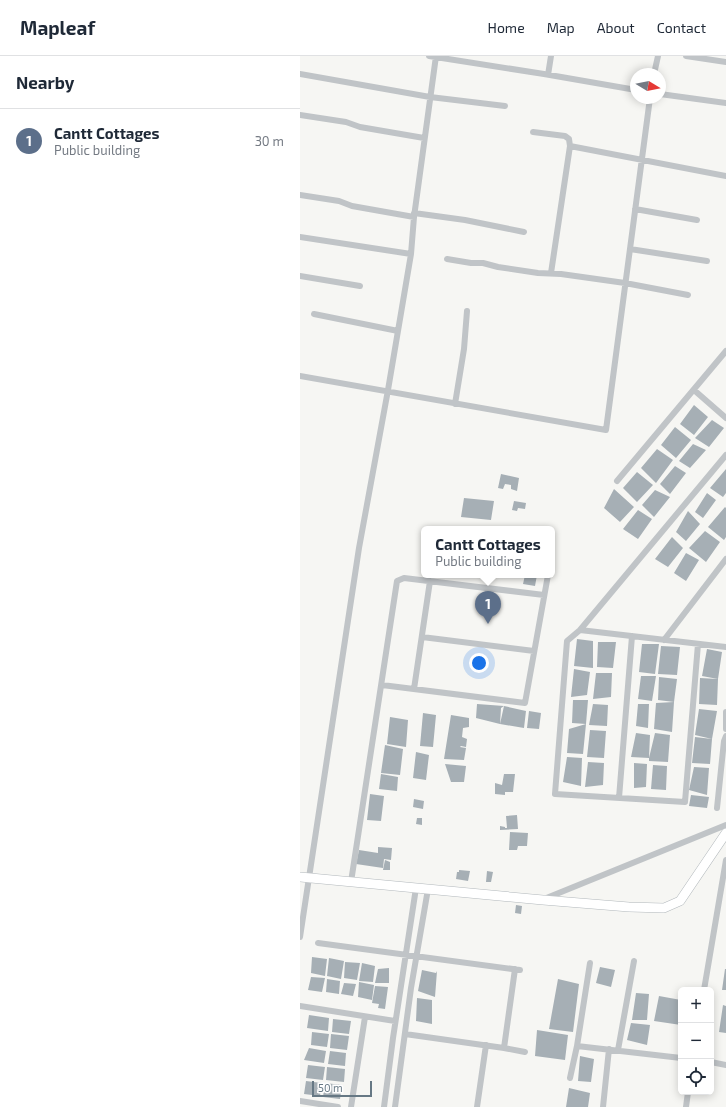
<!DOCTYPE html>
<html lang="en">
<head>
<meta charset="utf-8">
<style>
  :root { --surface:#fff; --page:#f2f2f3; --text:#1f2937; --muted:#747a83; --line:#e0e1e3; --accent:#2563eb }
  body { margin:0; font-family:"Exo 2",sans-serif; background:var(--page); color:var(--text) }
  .controls { position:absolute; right:12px; bottom:12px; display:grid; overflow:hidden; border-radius:6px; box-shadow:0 2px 10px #0003 }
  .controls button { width:36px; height:36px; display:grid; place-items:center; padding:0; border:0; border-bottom:1px solid var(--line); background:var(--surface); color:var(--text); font:20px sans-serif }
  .compass { position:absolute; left:330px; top:12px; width:36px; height:36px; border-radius:50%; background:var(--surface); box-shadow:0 2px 10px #0003; rotate:100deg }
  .scale { position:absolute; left:12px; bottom:10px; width:60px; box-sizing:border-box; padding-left:4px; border:2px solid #667884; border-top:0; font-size:11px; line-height:14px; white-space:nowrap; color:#667884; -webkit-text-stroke:3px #fff; paint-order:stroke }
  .you { position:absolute; left:179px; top:607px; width:14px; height:14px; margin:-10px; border:3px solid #fff; border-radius:50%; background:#1a73e8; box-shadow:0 0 0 6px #1a73e833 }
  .badge { display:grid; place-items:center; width:26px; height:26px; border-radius:50%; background:var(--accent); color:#fff; font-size:13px; font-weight:700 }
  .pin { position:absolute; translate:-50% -33px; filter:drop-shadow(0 1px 2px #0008) }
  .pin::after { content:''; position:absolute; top:21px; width:14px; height:12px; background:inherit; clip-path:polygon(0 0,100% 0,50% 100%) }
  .popup { position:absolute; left:121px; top:470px; width:134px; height:52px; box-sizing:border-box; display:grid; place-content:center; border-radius:6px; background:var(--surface); filter:drop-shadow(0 1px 3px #0005); font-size:13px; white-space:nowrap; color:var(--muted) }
  .popup b { font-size:15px; color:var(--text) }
  .popup::after { content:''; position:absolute; left:50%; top:100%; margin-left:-8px; border:8px solid transparent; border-top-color:var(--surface) }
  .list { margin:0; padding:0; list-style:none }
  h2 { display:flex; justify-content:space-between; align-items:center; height:52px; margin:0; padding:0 16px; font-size:17px }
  h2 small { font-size:13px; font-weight:400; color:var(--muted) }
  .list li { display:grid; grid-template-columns:26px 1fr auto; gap:12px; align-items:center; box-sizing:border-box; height:64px; padding:0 16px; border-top:1px solid var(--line) }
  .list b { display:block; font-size:15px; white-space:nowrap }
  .list p { margin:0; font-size:13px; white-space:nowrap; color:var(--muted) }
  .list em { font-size:13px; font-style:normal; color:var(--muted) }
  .icon { flex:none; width:22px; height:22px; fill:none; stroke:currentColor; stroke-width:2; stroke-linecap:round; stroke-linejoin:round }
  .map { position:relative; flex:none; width:426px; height:1051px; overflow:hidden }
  header { display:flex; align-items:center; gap:24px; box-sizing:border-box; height:56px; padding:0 20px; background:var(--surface); border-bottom:1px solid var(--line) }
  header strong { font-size:19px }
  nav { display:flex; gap:22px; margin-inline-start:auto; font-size:14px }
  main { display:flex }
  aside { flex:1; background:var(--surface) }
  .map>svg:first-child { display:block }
  .building { fill:#a6afb5; fill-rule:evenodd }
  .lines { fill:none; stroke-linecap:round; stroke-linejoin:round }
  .secondary-casing { stroke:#b2b8bc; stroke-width:10 }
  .street { stroke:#c0c4c7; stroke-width:6 }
  .secondary { stroke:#fff; stroke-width:9 }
</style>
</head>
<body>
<header>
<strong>Mapleaf</strong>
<nav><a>Home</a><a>Map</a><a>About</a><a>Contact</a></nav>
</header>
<main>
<aside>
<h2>Nearby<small></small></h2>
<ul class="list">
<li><span class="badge" style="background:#5c6f8a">1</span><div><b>Cantt Cottages</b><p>Public building</p></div><em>30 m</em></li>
</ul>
</aside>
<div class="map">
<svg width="426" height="1051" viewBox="0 0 426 1051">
  <rect width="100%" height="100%" fill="#f6f6f3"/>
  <!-- building -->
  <path class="building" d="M394,349L408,361L394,379L380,368Z
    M412,364L424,372L409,391L395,382Z
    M375,371L391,384L376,402L361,389Z
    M393,388L406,394L390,412L379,405Z
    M357,393L373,404L356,427L341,412Z
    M375,410L386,417L370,438L360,428Z
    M426,413V437L423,441L410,432Z
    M337,416L353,429L337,446L323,432Z
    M201,418L219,422L217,435L211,433V429L205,428L203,433L198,432Z
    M314,433L334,451L320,466L304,452Z
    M355,434L370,441L354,461L342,449Z
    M407,437L416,444L403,462L395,456Z
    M164,442L194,445L191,464L161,461Z
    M214,445L226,447L225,453L218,452L217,455L212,454Z
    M425,451L426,452V481L424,484L408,471Z
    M338,454L352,463L338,483L323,473Z
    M388,455L400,468L386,485L376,476Z
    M405,475L420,486L406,506L389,492Z
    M372,481L383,492L368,511L355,503Z
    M386,497L399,504L386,525L374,517Z
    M225,519H237L235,530L223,528Z
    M277,583L293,585V612L274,610Z
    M298,586H316L313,612L297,611Z
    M342,588H359L355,618L339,616Z
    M361,590L380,591L377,619L358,618Z
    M407,593L422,596L418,623L402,620Z
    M274,613L290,616L287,639L271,641Z
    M296,617H312L311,641L293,643Z
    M341,620H356L352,645L338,643Z
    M359,621L377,623L374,646L372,676L354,673L356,647L374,646L358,644Z
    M400,622L418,623L417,649L399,648Z
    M273,644H288L286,668L272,667Z
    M177,648L204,650L226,655L224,672L200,668L176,662ZM204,650L200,668L201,652Z
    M293,648L308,649L307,670L289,669Z
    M338,648H349L348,672L336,670Z
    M399,653L417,655L412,683L410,708L392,707L395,681L412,683L395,679Z
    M229,655L241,657L239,673L227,672Z
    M123,657L136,659L133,691L120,690Z
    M151,659L169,662V671L163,672L162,681L167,683L166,691L161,690L160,691L166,692L164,704L144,703Z
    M90,661L108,664L106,691L87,688Z
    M286,668L283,698L267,697L269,673Z
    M290,674L306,675L304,702L287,701Z
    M336,677L350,679L349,702L355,677L370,679L368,706L349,705V702L331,701Z
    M85,689L103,693L100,719L81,717Z
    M116,696L129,699L126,724L113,722Z
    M267,701L282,702L281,730L263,726Z
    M288,706L304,707L303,729L285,731Z
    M334,707L347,708L346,731L334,732Z
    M145,708L166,710L164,726H151Z
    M353,709L367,710L366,734L351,733Z
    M394,711L409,712L407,739L389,734Z
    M81,718L98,721L97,735L79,733Z
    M204,718H215L213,736H205V739L195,738V727L202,729Z
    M70,738L84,740L81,765L67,764Z
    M391,739L409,741L407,752L389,750Z
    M114,743L124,745L123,753L113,751Z
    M217,759L218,773L200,774V770L205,771V772H207L206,760Z
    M117,762H122V769L116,768Z
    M210,776L228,777L227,790H218L217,794H209Z
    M78,791L92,792L91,804L84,803L83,812L56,808L59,794L78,797Z
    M85,804L90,806V814H83Z
    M159,814L170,815L168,825L156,823L157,816H159Z
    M187,815L193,816L191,826H186Z
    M216,849L222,850L221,858L215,857Z
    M12,901L27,903L25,920L11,917Z
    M29,902L44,905L41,923L27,920Z
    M45,906L60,907L57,924L44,922Z
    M62,907L75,910L73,926L59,925Z
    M300,911L315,914L311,931L296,927Z
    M89,912V927H75L78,913Z
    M425,913H426V934H422Z
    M122,914L136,917L137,915L135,941L118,935Z
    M11,921L25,922L22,936L8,934Z
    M27,923L40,925L39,938L26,936Z
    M258,923L279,928L273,976L249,973Z
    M59,926L74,929L72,944L58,941Z
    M44,927L56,928L53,940L41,938Z
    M75,930L88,931L85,953L78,952L79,948L72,947Z
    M336,937L349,938L347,964H332Z
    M359,940L381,944V969L354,965Z
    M117,942L132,944V968L116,965Z
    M423,949L426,950V977L419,976Z
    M9,959L29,962L28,975L7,972Z
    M33,963L51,965L49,978L32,976Z
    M331,967L350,969L347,989L327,984Z
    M237,974L268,979L265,1004L235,1000Z
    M12,976L29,978L27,991L11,989Z
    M31,978L49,980L47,994L30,992Z
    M9,992L26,995L24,1007L4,1004Z
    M30,995L46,997L45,1010L28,1008Z
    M280,1000L294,1003L291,1026L278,1025Z
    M8,1009L25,1011L23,1024L6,1022Z
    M27,1011L45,1013L44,1026L26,1024Z
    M6,1025L22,1027L20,1040L4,1038Z
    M25,1027L42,1029L40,1043L23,1041Z
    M269,1032L290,1037L288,1051H266Z"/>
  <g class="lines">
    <!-- secondary casing -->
    <g class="secondary-casing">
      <path id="secondary" d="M0,821L243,844L329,851L364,852L380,845L426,777"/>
    </g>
    <!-- street -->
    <path class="street" d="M129,0L244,18L336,34
      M386,0L426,6
      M0,18L130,41L205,50
      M354,18L358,0
      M248,19L251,0
      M360,38L426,47
      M0,59L46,66L60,71L124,82
      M233,76L265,80L269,83L270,90L251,217
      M270,90L426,120
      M0,139L39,145L52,150L114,161
      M335,153L397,164
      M114,157L165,164L224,176
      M0,181L111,198
      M330,193L407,205
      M147,203L171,207H183L198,211L238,217L261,218L325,227L388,239
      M0,220L60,230
      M14,258L98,275
      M0,320L306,374L350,42
      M394,334L426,362
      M155,348L164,293L167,255
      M317,425L426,295
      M280,574L426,591
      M122,581L234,595
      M364,584L426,503
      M398,588L385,746L255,738L267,585L280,574L426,399
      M82,629L225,647L248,519
      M114,633L130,525
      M426,656V673
      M319,742L332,580
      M417,752L424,685L426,680
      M51,826L97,525L104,522L244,539
      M244,843L426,769
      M0,881L59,492L88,334L111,198L114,161L136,0
      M18,887L220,914
      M290,907L277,990L381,1002
      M215,913L204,992L225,996
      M404,934L426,804
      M0,950L95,965
      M105,978L204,992
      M318,994L334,905
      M411,1006L426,1009
      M270,1022L277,990
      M0,1045L38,1051
      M51,1051L65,961
      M84,1051L93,982L116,832
      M95,1051L111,932L128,833
      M177,1051L186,989
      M303,1051L309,993
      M386,1051L388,1036"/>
    <!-- secondary -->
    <use href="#secondary" class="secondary"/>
  </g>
</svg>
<div class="controls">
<button>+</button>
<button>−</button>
<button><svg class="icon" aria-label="locate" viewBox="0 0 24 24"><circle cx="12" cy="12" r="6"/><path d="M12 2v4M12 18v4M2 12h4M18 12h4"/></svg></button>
</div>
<svg class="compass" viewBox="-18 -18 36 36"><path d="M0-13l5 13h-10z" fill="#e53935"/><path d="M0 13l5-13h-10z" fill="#747a83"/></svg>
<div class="scale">50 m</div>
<div class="you"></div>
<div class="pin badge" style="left:188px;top:568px;background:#5c6f8a">1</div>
<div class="popup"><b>Cantt Cottages</b>Public building</div>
</div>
</main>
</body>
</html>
